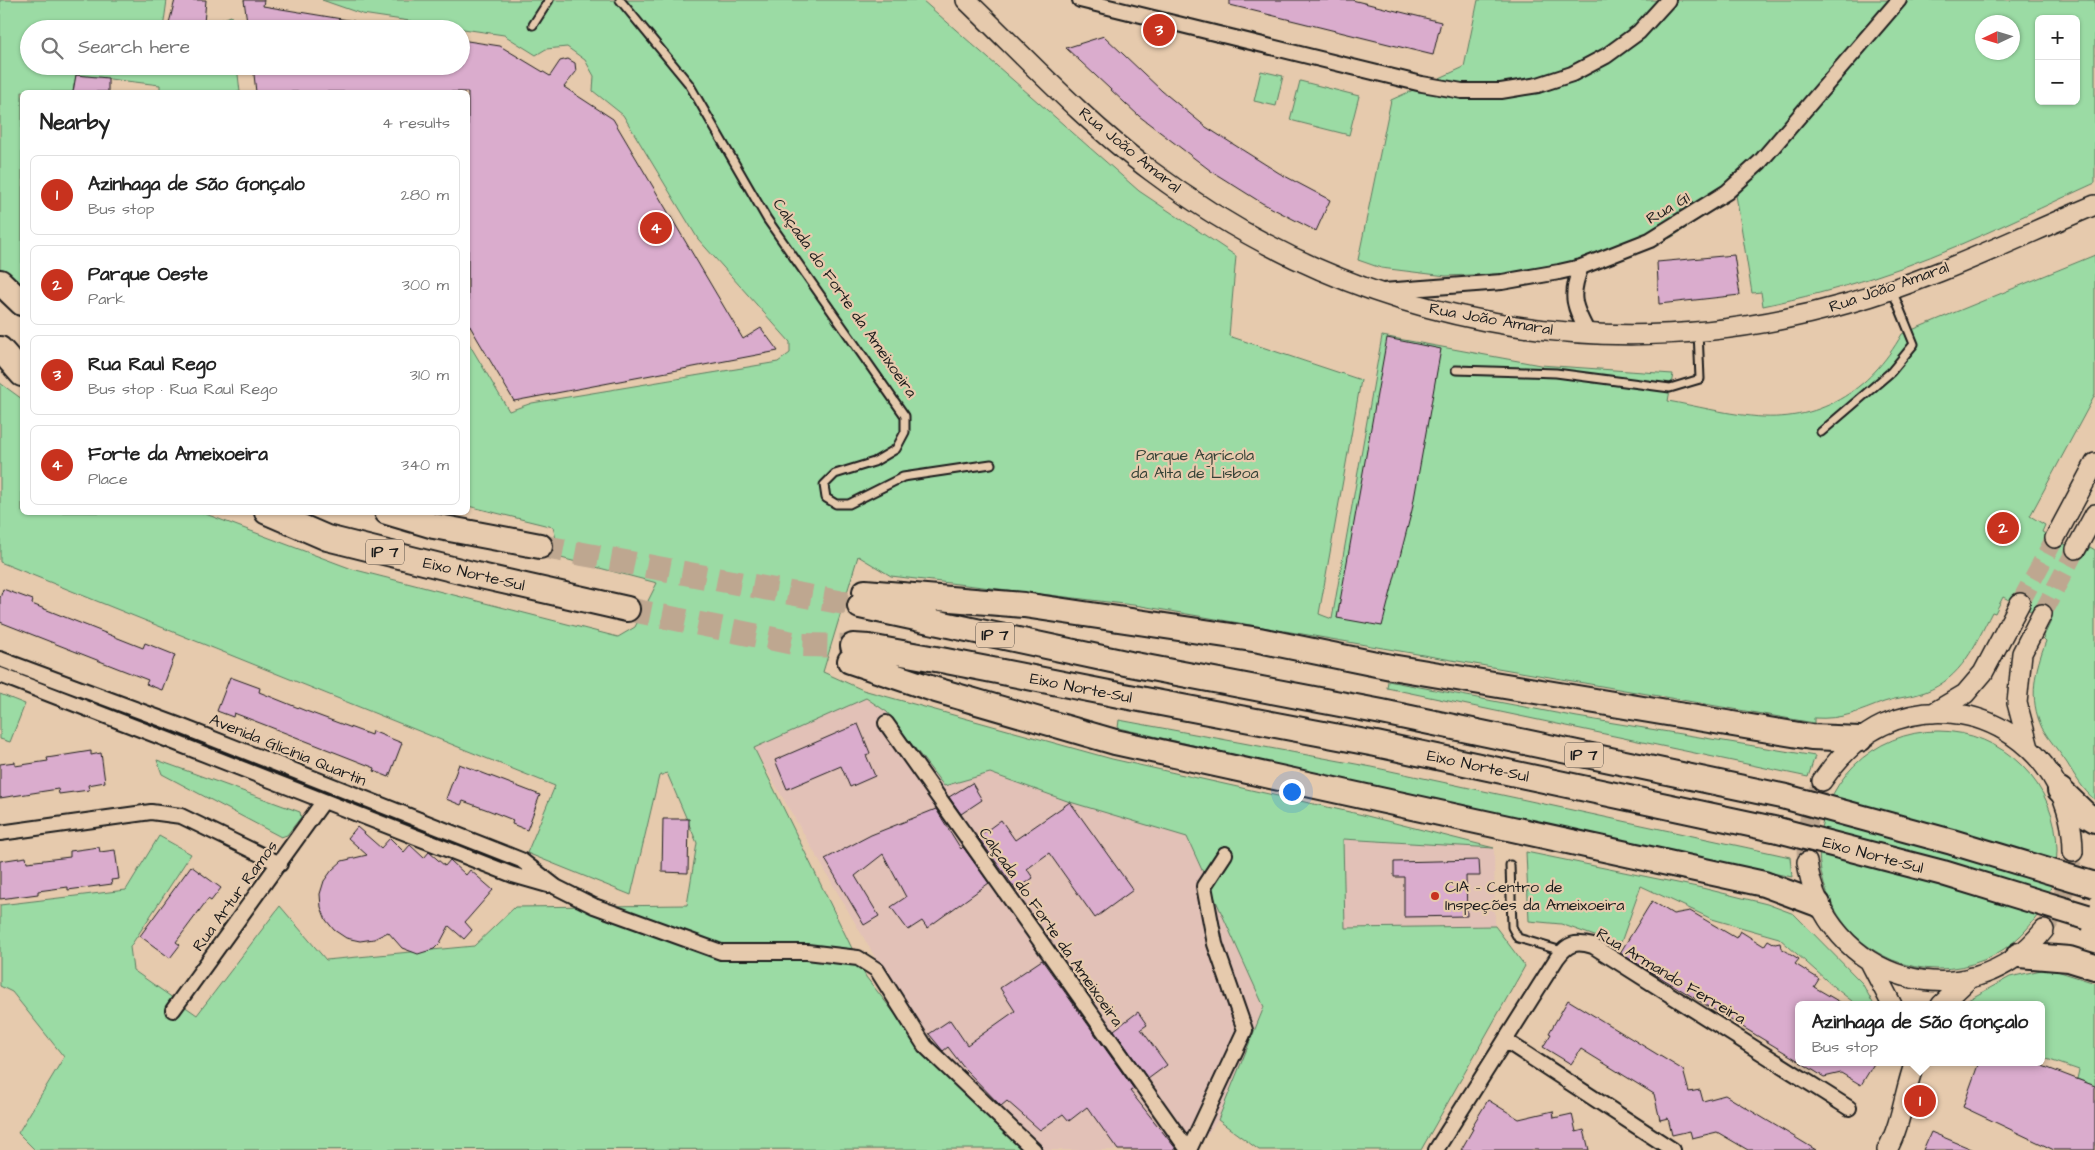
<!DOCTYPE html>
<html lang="en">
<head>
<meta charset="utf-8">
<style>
  :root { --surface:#fff; --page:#f2f2f2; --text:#222; --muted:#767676; --line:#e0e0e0; --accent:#c8321e }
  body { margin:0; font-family:"Architects Daughter",sans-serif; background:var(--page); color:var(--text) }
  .controls { position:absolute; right:15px; top:15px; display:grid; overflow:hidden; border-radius:8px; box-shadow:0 1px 4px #0004 }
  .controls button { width:45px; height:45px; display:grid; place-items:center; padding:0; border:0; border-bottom:1px solid var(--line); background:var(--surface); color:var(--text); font:25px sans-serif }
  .compass { position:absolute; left:1975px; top:15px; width:45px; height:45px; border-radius:50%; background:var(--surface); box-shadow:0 1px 4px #0004; rotate:266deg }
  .you { position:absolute; left:1291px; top:791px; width:18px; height:18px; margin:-12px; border:4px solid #fff; border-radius:50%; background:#1a73e8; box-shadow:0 0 0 8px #1a73e833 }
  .badge { display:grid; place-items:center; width:32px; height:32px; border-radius:50%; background:var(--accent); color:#fff; font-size:16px; font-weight:700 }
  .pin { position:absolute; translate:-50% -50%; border:2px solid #fff; box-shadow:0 1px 5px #0006 }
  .popup { position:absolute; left:1795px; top:1001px; width:250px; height:65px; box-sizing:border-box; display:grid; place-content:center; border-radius:8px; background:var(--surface); filter:drop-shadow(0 1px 4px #0005); font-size:16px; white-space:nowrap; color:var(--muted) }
  .popup b { font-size:19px; color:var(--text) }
  .popup::after { content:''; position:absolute; left:50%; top:100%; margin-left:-10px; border:10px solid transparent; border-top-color:var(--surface) }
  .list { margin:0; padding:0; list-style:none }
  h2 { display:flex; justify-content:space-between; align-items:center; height:65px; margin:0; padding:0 20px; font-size:21px }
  h2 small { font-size:16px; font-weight:400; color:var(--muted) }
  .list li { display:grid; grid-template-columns:32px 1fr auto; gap:15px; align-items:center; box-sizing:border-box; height:80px; margin:0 10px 10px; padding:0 10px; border:1px solid var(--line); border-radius:8px }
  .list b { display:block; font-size:19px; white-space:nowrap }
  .list p { margin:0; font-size:16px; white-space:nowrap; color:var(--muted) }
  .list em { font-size:16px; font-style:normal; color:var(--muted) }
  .icon { flex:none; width:28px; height:28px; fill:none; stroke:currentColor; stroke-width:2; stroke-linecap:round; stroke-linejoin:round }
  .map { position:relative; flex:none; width:2095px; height:1150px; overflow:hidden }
  .search { position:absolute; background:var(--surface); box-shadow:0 1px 4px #0004; left:20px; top:20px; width:450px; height:55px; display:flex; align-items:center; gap:12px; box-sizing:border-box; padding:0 18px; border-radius:28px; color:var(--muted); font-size:19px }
  .panel { position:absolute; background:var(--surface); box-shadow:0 1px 4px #0004; left:20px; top:90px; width:450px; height:425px; border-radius:8px }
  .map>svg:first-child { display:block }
  .built { fill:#e2c1b7 }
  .green { fill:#9bdba4; stroke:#5c7c60; fill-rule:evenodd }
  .building { fill:#daaccd; stroke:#1c1c1c }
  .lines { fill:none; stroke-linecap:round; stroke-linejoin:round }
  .secondary-tunnel { stroke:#bea790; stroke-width:19; stroke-dasharray:19 9; stroke-linecap:butt }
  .highway-tunnel { stroke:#bea790; stroke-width:24; stroke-dasharray:24 12; stroke-linecap:butt }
  .lane-casing { stroke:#1c1c1c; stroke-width:11 }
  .street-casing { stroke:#1c1c1c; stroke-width:18 }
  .secondary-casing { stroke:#1c1c1c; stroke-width:22 }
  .highway-casing { stroke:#1c1c1c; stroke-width:28 }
  .lane { stroke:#e6caad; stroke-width:7 }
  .street { stroke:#e6caad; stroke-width:14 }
  .secondary { stroke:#e6caad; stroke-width:19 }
  .highway { stroke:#e6caad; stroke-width:24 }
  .highway-bridge-casing { stroke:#1c1c1c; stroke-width:28; stroke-linecap:butt }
  .highway-bridge { stroke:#e6caad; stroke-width:24 }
  .poi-dot { fill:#c8321e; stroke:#e6caad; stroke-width:2 }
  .labels { text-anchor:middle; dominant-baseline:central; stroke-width:4.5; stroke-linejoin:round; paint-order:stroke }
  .shield { fill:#e6caad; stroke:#595048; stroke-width:1 }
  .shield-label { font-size:15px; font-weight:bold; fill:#1c1c1c }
  .street-label { font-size:16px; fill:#1c1c1c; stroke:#e6caad }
  .park-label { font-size:16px; fill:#354237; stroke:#e6caad }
  .poi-label { font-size:16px; fill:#1c1c1c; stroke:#e6caad; text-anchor:start }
</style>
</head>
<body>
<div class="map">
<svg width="2095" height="1150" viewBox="0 0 2095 1150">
  <rect width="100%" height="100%" fill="#e6caad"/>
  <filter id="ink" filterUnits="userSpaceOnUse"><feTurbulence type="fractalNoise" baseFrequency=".02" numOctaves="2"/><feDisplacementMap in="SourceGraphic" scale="10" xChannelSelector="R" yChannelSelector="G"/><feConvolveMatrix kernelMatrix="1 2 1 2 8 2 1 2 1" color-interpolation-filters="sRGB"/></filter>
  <g filter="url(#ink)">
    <!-- built -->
    <path class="built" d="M865,698L887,712L944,786L990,773L1070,802L1187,836L1264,1007L1218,1120L1195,1150H1042L945,1058L876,959L754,748Z
      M1343,839L1494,848L1495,926L1345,928Z"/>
    <!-- green -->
    <path class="green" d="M0,0H167L163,29H29V66H237L240,92H160V85L76,75L73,92H22V291L0,268Z
      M322,0H922L1139,191L1236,256L1229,336L1361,380L1319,614L1332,619L1382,336L1540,365L1673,374L1668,401C1696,406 1723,413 1751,416C1818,424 1870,391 1902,334L2095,255V395L2030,516L2045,525L2042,532L2085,555L2090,547L2095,550V800C2083,790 2075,776 2067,763C2059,751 2049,740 2042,728C2028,698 2035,670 2046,641L2043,638L2051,621L2003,597L1995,613L1992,612C1975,645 1962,678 1925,692C1912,697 1898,697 1884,702C1860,711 1842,720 1814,718V723L1141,606L891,576L858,556L823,672L863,690L1112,759L1363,815L1494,848L1343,839L1345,928L1495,926L1525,966L1421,1150H1259L1218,1120L1264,1007L1187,837L1070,802L990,773L944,786L887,712L866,698L754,748L866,977L925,1052L1025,1149L35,1150L18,1133L64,1057L12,992L0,986V905L126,890L159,836L191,854L130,947L133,970L197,1015L280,906L326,960L474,946L515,907L687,905L697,843L667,773L659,776L631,895L527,853L555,786L0,562V383L22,399V512L203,513L352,569L618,637L635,627L657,583L561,558L553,527L468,506V342L509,411L532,403L778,362L790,353V342L698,239L623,115L593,91L594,76L585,60L567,47L546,49L536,55L504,35L362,14Z
      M1478,0H2095V183C2022,216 1950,253 1874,277C1838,289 1801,298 1763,306L1761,292L1752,293L1736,195L1672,237L1596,270L1446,276L1381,268L1358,260L1391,100L1464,67ZM2039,19H2076V101H2039ZM1982,22H2012V52H1982Z
      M231,16L233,29H197Z
      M1261,71L1283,76L1276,106L1254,101Z
      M1300,81L1359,96L1349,135L1290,120Z
      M1388,681L1577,717L1815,756L1808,777L1387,688Z
      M0,694L25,704L10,742L0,739Z
      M1119,720L1372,767L1772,853L1790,857L1792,877L1367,790L1368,785L1118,728Z
      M1819 850a119 119 0 1 1 238 0a119 119 0 1 1-238 0Z
      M157,760L300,812L301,817L287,835L281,837L162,774Z
      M1526,852L1702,888L1767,904L1794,914L1862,983L1874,1005H1857L1834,987L1779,938L1712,919L1641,886L1620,945L1561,924L1529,921Z
      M2041,970L2057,971L2095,983V1086L2077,1079L2079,1070L2041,1057V1005H1975L1966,1001L2010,977Z"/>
    <!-- building -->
    <path class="building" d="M175,0H206L204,23H169Z
      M244,0H264L263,6L354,21L353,29H248Z
      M1230,0H1352L1441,22L1433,55L1230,5Z
      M1104,36L1162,91L1206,127L1279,173L1330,200L1316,231L1262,203L1211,171L1139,116L1066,48Z
      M461,40L500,46L550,76L560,61L568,59L575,63L576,72L564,87L613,119L743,339L761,328L778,351L514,401L468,323V92H256L253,66H461Z
      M76,75L108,78V92H73Z
      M1734,255L1740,295L1659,304L1657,262Z
      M1387,338L1441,349L1412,510L1382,626L1337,618Z
      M3,589L33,600L32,604L143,648L145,643L175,655L162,690L146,684L148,680L0,622V598Z
      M230,677L260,688L259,692L306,711L371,735L372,731L402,743L389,777L374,771L375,768L260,723L234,713L233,717L217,711Z
      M858,724L870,753L866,755L875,776L850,787L841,766L787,789L775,760Z
      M91,751V755L101,753L105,782L88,785L89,790L59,794L58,789L0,798V764L15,762V766L48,761L47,758Z
      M459,764L540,795L527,830L512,824L513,820L488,810L463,801L461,805L446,799Z
      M972,783L982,800L961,814L949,797Z
      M1070,802L1133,890L1095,918L1049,853L1027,869L1033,878L1016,890L978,837L1001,820L1015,840Z
      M936,809L961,849L963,847L989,883L927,928L922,921L908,930L891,907L906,897L883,854L855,876L879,916L864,925L825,859L871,835Z
      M663,819H689L688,873L662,872Z
      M357,827L381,848L390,838L404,852L410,845L424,858L429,852L445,866L450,860L466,875L470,870L493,890L465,922L472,930L464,939L449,926L440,943L434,949L418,954L402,948L388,932L374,939L360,941L346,938L334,930L326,920L321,907L320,894L324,881L332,870L342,861L367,855L348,838Z
      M99,847L100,852L115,850L119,879L111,880L112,884L68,890V887L38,891V894L0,899V861L26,857L27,862L70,857V851Z
      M1479,860L1480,876H1466L1467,916L1404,917V877H1394V862Z
      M191,866L221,888L211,901L208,899L176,942L180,945L170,958L140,936Z
      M1652,901L1673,914L1690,911L1736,938L1740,931L1764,946L1768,940L1775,944L1780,943L1781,948L1799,959L1795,964L1819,979L1814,987L1845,1005H1799V1061L1620,953Z
      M1042,960L1134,1089L1130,1091L1177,1150H1118L1087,1107L1069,1121L1063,1114L1040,1130L1007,1101L1001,1106L964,1068L948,1047L943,1051L929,1034L950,1020L967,1045L1015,1011L1000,988Z
      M1568,1000L1683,1070L1689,1092L1700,1090L1703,1101L1725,1095L1816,1150H1748L1717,1132L1692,1138L1690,1131L1672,1135L1668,1118L1660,1120L1654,1094L1581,1049L1571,1064L1543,1047L1551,1034L1549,1033Z
      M1138,1012L1147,1025L1141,1029L1167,1065L1148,1079L1114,1030Z
      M1800,1062H1875L1861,1085L1841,1073L1824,1077Z
      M1979,1062H2032L2095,1086V1150H2054L1963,1107Z
      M1488,1100L1519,1119L1553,1111L1554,1118L1572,1114L1576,1132L1584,1130L1589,1150H1461L1473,1129L1471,1128Z
      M1931,1132L1974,1150H1923Z"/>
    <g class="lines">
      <!-- secondary-tunnel -->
      <path class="secondary-tunnel" d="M2020,603L2055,538
        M2042,614L2076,549
        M1807,862C1803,833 1811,807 1822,781
        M2044,930C2061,906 2070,881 2073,852"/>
      <!-- highway-tunnel -->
      <path class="highway-tunnel" d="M540,546L860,606
        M627,609L803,645L853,646"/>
      <!-- lane casing -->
      <g class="lane-casing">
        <path id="lane" d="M620,0L689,84L767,219L905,416V432L896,449L874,462L835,474L824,485L826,498L836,504H849L903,477L991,464
          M533,25L549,0
          M1456,370L1556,373L1670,388L1700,379L1698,331
          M1821,432L1891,372L1914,344L1892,290
          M1510,865L1512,927L1518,938L1562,951"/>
      </g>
      <!-- street casing -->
      <g class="street-casing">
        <path id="street" d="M1080,0L1422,84L1462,91H1501L1538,85L1572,74L1606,56L1639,32L1668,0
          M1581,267C1569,296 1574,307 1588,333
          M1383,291L1502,282L1559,272L1581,267L1650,240L1727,192L1760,162L1899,0
          M0,659L178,725L521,860L556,887L594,906L721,952H807L858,958L877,970L925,1046L1034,1150
          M0,675L171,741L513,875L548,885
          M886,723L1188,1150
          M0,833L151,812L181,816L280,864
          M173,1010L323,802
          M1506,1041L1673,1150
          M1189,1150L1245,1030L1215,944L1204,886L1225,854
          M1436,1150L1557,958C1568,943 1576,941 1593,946L1849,1108"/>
      </g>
      <!-- secondary casing -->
      <g class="secondary-casing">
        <path id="secondary" d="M966,0C1025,57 1086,123 1151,171C1354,323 1604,374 1849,303C1934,279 2014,239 2095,205
          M2055,538L2095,463
          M2076,549L2095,514
          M1933,713L1965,694L1983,673L2020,603
          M2029,748L2017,703L2022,653L2042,614
          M1822,781C1838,758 1857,737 1883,725C1976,683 2073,753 2073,852
          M1807,862C1824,980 1968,1025 2044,930
          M1870,962L1892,1005
          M1941,1005L1971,977
          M1887,1150C1902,1123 1904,1091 1915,1062"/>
      </g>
      <!-- highway casing -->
      <g class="highway-casing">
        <path id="highway" d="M0,282L22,303
          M0,349L22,374
          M267,512L327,538L472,574L627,609
          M387,512L434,526L540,546
          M865,592L1024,605L1259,640L1391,667L1811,737L1860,739
          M860,606L1130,664L1382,712L1786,797
          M853,646L869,647L941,660L1124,696L1376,744L1778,830
          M850,661L936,690L1115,742L1764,884L1818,904
          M2060,790L2085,814L2095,820
          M2019,955L2069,959L2095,967"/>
      </g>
      <!-- lane -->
      <use href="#lane" class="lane"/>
      <!-- street -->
      <use href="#street" class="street"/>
      <!-- secondary -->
      <use href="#secondary" class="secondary"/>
      <!-- highway -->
      <use href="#highway" class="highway"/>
      <!-- highway-bridge casing -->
      <g class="highway-bridge-casing">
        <path id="highway-bridge" d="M1786,797L1952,842L2095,885
          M1778,830L1943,873L2087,917"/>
      </g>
      <!-- highway-bridge -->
      <use href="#highway-bridge" class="highway-bridge"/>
    </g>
  </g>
  <!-- markers -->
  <circle class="poi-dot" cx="1435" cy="896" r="5"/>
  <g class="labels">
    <!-- shield labels -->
    <g class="shield">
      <rect x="366" y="539.5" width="38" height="25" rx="4"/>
      <rect x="976" y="622.5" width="38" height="25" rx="4"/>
      <rect x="1565" y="742.5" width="38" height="25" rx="4"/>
    </g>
    <g class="shield-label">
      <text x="385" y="552">IP 7</text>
      <text x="995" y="635">IP 7</text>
      <text x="1584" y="755">IP 7</text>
    </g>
    <!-- street labels -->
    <g class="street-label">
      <text transform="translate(1130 150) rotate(39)">Rua João Amaral</text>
      <text transform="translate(1668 208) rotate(-31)">Rua G1</text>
      <text transform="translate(1889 287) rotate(-19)">Rua João Amaral</text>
      <text transform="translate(845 298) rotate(55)">Calçada do Forte da Ameixoeira</text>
      <text transform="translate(1491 319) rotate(10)">Rua João Amaral</text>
      <text transform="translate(474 574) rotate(13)">Eixo Norte-Sul</text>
      <text transform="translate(1081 688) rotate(11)">Eixo Norte-Sul</text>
      <text transform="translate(288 750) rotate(22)">Avenida Glicínia Quartin</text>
      <text transform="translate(1478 766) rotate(12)">Eixo Norte-Sul</text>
      <text transform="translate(1873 855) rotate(15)">Eixo Norte-Sul</text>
      <text transform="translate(235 896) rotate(-54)">Rua Artur Ramos</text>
      <text transform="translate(1051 927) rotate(55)">Calçada do Forte da Ameixoeira</text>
      <text transform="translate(1671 976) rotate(31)">Rua Armando Ferreira</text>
    </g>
    <!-- park labels -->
    <g class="park-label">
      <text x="1195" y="455">Parque Agrícola<tspan x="1195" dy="18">da Alta de Lisboa</tspan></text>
    </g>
    <!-- poi labels -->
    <g class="poi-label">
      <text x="1445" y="887">CIA - Centro de<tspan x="1445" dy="18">Inspeções da Ameixoeira</tspan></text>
    </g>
  </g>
</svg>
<div class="controls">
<button>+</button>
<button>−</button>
</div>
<svg class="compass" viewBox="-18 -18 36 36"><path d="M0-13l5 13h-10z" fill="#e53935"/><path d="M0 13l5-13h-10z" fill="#767676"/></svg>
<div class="you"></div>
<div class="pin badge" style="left:1920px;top:1101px">1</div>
<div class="popup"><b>Azinhaga de São Gonçalo</b>Bus stop</div>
<div class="pin badge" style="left:2003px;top:528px">2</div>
<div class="pin badge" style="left:1159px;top:30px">3</div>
<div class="pin badge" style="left:656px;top:228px">4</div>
<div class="search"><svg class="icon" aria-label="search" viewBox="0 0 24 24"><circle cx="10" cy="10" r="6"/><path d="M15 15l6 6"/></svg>Search here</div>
<section class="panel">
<h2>Nearby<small>4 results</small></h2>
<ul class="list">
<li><span class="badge">1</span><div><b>Azinhaga de São Gonçalo</b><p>Bus stop</p></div><em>280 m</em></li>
<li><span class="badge">2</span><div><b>Parque Oeste</b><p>Park</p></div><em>300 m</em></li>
<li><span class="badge">3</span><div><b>Rua Raul Rego</b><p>Bus stop · Rua Raul Rego</p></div><em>310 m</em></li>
<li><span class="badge">4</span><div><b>Forte da Ameixoeira</b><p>Place</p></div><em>340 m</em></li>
</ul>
</section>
</div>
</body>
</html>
